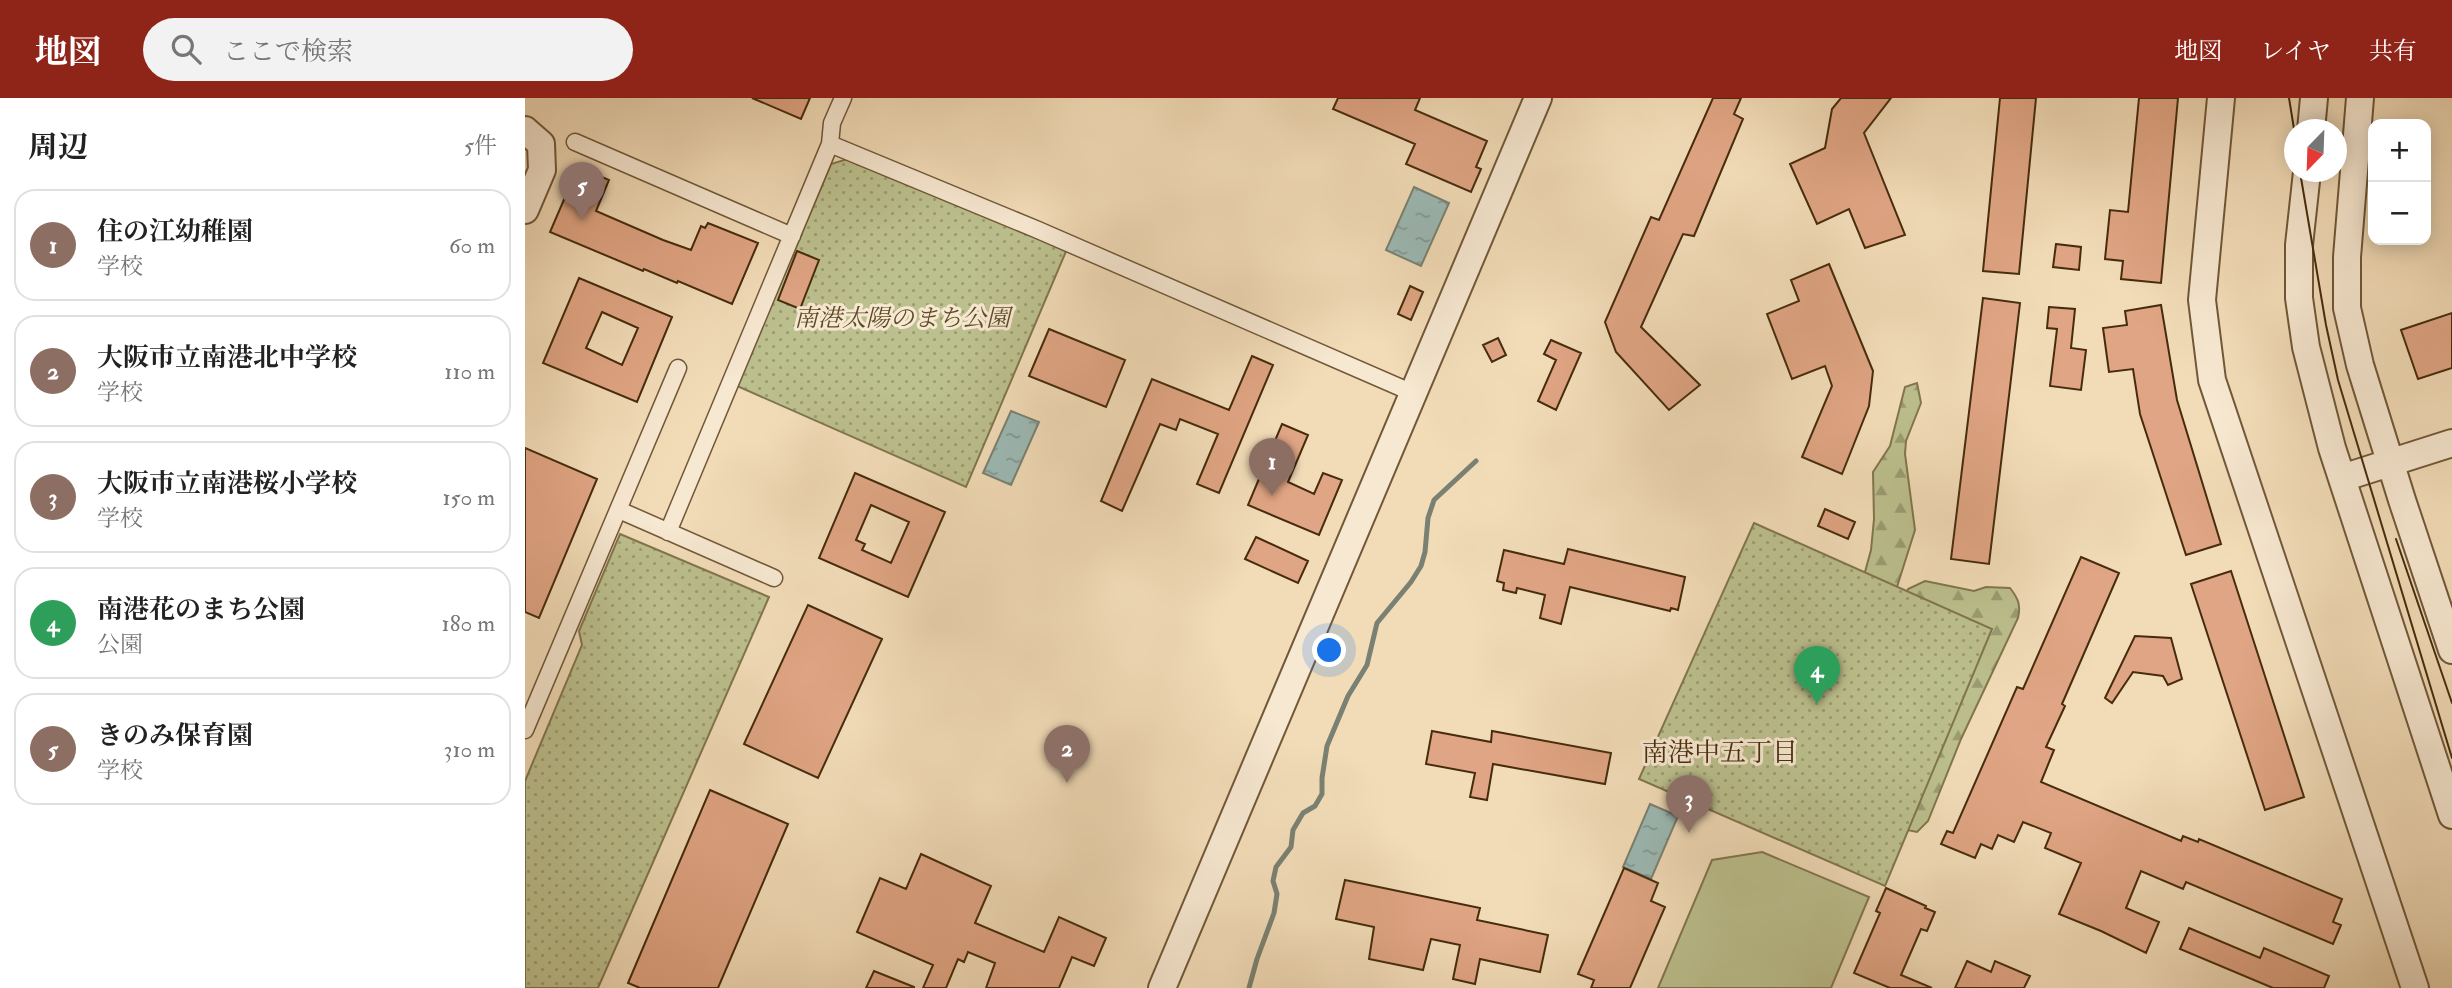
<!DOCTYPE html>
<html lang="ja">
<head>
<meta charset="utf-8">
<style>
  :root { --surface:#fff; --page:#f2f2f2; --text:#222; --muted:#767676; --line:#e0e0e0; --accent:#8f2418 }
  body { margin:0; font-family:"IM FELL Double Pica","Noto Serif JP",serif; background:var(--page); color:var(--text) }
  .controls { position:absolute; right:21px; top:21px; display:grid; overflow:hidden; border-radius:14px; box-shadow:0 4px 18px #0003 }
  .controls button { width:63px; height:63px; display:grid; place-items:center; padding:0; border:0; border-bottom:2px solid var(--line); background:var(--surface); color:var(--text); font:35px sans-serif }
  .compass { position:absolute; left:1759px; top:21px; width:63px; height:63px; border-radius:50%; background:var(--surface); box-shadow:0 4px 18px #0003; rotate:203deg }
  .you { position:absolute; left:805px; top:553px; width:24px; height:24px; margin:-18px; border:5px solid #fff; border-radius:50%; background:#1a73e8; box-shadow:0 0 0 10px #1a73e833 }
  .badge { display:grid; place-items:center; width:46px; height:46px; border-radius:50%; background:var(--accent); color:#fff; font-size:23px; font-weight:700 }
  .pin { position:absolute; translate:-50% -58px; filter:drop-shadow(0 2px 4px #0008) }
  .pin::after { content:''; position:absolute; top:37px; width:24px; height:21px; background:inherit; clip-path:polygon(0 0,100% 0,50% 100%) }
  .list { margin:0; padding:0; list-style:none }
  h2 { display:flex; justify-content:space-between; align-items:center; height:91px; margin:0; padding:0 28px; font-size:30px }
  h2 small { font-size:23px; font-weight:400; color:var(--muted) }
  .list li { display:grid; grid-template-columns:46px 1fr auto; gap:21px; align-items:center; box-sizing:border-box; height:112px; margin:0 14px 14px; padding:0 14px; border:2px solid var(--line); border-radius:21px }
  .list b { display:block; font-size:26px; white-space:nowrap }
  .list p { margin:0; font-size:23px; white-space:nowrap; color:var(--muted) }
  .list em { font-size:23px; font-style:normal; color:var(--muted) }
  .icon { flex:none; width:38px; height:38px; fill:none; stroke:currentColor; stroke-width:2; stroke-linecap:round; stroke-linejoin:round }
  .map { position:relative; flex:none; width:1927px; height:890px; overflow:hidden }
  header { display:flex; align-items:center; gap:42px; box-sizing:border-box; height:98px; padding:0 35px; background:var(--accent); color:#fff }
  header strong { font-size:33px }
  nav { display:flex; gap:38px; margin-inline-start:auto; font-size:24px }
  .search { width:490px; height:63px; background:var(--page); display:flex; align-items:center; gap:18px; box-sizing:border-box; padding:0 24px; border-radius:38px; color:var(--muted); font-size:26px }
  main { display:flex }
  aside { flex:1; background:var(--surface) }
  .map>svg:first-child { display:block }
  .forest { fill:url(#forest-firs); stroke:#81764e; stroke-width:2 }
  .park { fill:url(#park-dots); stroke:#81764e; stroke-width:2 }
  .pitch { fill:#bcc08e; stroke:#81764e; stroke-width:2 }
  .water { fill:url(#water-ripples); stroke:#7a8172; stroke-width:2 }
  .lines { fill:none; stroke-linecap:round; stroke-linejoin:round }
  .stream { stroke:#7a8172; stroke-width:5 }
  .building { fill:#e0a584; stroke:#462c0d; stroke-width:2; fill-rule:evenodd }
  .pedestrian-casing { stroke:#715838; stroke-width:19 }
  .tertiary-casing { stroke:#715838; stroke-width:30 }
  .pedestrian { stroke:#f7e8d1; stroke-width:16 }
  .tertiary { stroke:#f7e8d1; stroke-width:26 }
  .tram { stroke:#462c0d; stroke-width:2 }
  .labels { text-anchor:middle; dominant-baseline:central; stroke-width:6; stroke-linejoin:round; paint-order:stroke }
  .park-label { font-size:24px; font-style:italic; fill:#5e4a27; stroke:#f7e8d1 }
  .neighbourhood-label { font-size:26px; fill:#462c0d; stroke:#f7e8d1 }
</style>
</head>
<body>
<header>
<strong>地図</strong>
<div class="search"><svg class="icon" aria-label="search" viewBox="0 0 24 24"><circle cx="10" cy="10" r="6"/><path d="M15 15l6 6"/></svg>ここで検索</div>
<nav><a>地図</a><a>レイヤ</a><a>共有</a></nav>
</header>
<main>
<aside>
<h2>周辺<small>5件</small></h2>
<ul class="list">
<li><span class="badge" style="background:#8d6e63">1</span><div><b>住の江幼稚園</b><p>学校</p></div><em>60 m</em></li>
<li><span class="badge" style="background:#8d6e63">2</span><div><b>大阪市立南港北中学校</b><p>学校</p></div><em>110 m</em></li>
<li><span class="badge" style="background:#8d6e63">3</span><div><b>大阪市立南港桜小学校</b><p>学校</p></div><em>150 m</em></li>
<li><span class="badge" style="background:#2e9e5b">4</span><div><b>南港花のまち公園</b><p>公園</p></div><em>180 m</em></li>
<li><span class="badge" style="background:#8d6e63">5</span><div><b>きのみ保育園</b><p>学校</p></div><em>310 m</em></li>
</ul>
</aside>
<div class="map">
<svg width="1927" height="890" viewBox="0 0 1927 890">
  <defs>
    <pattern id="forest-firs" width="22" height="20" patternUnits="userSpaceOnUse" patternTransform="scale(1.75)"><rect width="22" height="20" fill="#bcc08e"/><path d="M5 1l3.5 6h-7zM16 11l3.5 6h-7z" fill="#9b9c72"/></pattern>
    <pattern id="park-dots" width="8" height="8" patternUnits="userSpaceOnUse" patternTransform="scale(1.75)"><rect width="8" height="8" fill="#bcc08e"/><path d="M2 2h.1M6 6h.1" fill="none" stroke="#9b9c72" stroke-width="1.8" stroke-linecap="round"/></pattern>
    <pattern id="water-ripples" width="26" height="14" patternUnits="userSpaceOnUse" patternTransform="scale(1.75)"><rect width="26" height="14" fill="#9cbab6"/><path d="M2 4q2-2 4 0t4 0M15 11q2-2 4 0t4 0" fill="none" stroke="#819792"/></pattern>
  </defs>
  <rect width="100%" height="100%" fill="#f2dcb8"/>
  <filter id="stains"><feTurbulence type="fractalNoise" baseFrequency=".00286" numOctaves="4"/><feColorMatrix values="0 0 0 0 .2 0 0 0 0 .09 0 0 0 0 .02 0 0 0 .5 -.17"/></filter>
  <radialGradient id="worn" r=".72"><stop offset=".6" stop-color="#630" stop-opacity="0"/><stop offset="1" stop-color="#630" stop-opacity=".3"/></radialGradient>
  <!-- forest -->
  <path class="forest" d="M1392,285L1396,305L1381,343L1380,356L1390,432L1371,492L1339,493L1340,474L1346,452L1349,421L1348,374L1365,348L1380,289Z
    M1400,483L1449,493L1461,489L1485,490C1493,500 1496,507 1493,520L1436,641L1403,723L1392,734L1377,731L1378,503L1383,491Z"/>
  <!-- park -->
  <path class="park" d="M329,59L542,151L441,389L212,288L306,66Z
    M1229,425L1467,531L1360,788L1114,681Z
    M95,436L244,499L73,890H0V683L57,547L54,533Z"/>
  <!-- pitch -->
  <path class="pitch" d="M1237,754L1344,799L1306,890H1133L1187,762Z"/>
  <!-- water -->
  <path class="water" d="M889,89L924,105L896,168L861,152Z
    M486,313L514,324L486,387L458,375Z
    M1125,706L1153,718L1126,781L1098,769Z"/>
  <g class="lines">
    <!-- stream -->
    <path class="stream" d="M724,890L732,861L749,815L752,796L748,783L751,769L766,749L768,732L778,715L790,708L797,696V680L802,648L823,598L842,567L852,525L886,484L896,468L900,454L903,420L909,402L951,363"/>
  </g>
  <!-- building -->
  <path class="building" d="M227,0H285L276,21Z
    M813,0H895L890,12L962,43L951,69L956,71L946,94L881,66L890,46L808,11Z
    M1188,0H1216L1209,16L1218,21L1169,138L1158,136L1116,229L1175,287L1144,312L1091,254L1080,224L1126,119L1134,122Z
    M1316,0H1366L1339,35L1380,137L1340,150L1324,111L1292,126L1265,66L1300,50L1307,11Z
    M1475,0H1511L1494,176L1458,173Z
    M1614,0H1653L1636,185L1596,181L1598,163L1580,161L1585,112L1603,114Z
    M53,69L84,82L71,113L138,142L166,152L176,128L180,130L183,125L233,145L207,206L153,183L152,185L119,171L118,173L25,134Z
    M1531,146L1556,149L1554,172L1528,169Z
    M272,153L294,162L275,211L253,202Z
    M1304,166L1348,273L1344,308L1317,376L1277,359L1307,288L1300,268L1267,281L1242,216L1274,203L1266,182Z
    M54,180L147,219L112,304L18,265ZM77,214L113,230L97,267L61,250Z
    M885,188L898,194L886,222L873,216Z
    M1458,200L1495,205L1464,466L1426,461Z
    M1636,207L1652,302L1696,446L1661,457L1615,316L1608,271L1584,274L1578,230L1602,227L1600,213Z
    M1524,209L1550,211L1546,250L1561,252L1556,292L1525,288L1532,231L1522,230Z
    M1927,215V270L1893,281L1876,232Z
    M524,231L600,262L581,309L504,278Z
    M973,240L981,257L967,264L958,247Z
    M1026,242L1056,255L1031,312L1013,303L1031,262L1019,256Z
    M727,258L748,267L694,395L672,386L693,336L655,321L651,332L635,326L597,413L576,403L627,281L704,312Z
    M757,326L783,337L763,384L789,396L798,375L817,382L794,437L723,407Z
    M0,350L72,381L14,520L0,514Z
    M330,375L420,414L383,499L294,460ZM346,407L384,424L366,465L337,452L340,446L331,442Z
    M1300,411L1330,424L1323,441L1293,428Z
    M731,439L783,463L773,485L720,461Z
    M1043,451L1160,479L1153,512L1146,510L1145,513L1045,489L1036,526L1015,520L1020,497L992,490L991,495L978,492L979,485L972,483L979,452L1039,466Z
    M1556,459L1594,475L1537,606L1540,608L1521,649L1529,652L1516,684L1656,743L1658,738L1673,744L1674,741L1817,801L1808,824L1816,827L1808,846L1661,784L1658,791L1616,773L1601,810L1634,824L1621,855L1576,833L1534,816L1556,765L1520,750L1526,735L1498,724L1489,744L1473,737L1467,751L1456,746L1450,760L1416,746L1422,733L1428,735L1492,589L1498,591Z
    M1706,473L1779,699L1740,712L1666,486Z
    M283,507L357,541L293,680L219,646Z
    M1610,538L1646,540L1657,581L1643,587L1638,578L1608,574L1587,605L1580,600Z
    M907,633L966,644L967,633L1086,655L1080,686L968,666L962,702L945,699L950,675L901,666Z
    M185,692L263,726L193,890H115L103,885Z
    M396,756L466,788L450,825L519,854L534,819L581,840L569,868L547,859L534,890H461L470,865L443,854L439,864L433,861L421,890H398L408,867L332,834L355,780L381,791Z
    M1099,770L1133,785L1126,803L1140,809L1105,890H1066L1069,882L1053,876Z
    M820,782L955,810L952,822L1023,837L1015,874L955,861L950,886L928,881L935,847L906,841L898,872L844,861L849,829L811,821Z
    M1361,790L1401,808L1400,810L1410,814L1402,833L1396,831L1376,877L1407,890H1365L1329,875L1355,815L1351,813Z
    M1664,830L1735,860L1739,850L1804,878L1799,890H1748L1655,851Z
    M1442,863L1466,874L1470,863L1505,878L1499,890H1430Z
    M349,873L389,889V890H341Z"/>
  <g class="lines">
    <!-- pedestrian casing -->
    <g class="pedestrian-casing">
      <path id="pedestrian" d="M50,44L267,138
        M305,46L513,132L888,295
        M94,412L249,480
        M143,434L305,46L307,25L318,0
        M0,632L153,270"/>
    </g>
    <!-- tertiary casing -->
    <g class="tertiary-casing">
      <path id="tertiary" d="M1696,0L1677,202L1687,282L1890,890
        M1835,0L1822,159V210L1835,267L1877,402L1927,552
        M0,32L16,46L17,72L0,112
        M1786,32L1789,0
        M1782,74L1774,147V200L1781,249L1807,350L1927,717
        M1817,380L1927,345
        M637,890L1013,0"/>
    </g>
    <!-- pedestrian -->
    <use href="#pedestrian" class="pedestrian"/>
    <!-- tertiary -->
    <use href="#tertiary" class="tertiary"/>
    <!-- tram -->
    <path class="tram" d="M1764,0L1770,37
      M1775,74L1801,227L1813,282L1927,660
      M1871,441L1927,605"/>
  </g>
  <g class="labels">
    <!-- park labels -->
    <g class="park-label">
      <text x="377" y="220">南港太陽のまち公園</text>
    </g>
    <!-- neighbourhood labels -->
    <g class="neighbourhood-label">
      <text x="1195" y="655">南港中五丁目</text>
    </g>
  </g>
  <rect width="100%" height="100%" filter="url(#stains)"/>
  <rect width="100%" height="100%" fill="url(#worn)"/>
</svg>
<div class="controls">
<button>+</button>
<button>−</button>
</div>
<svg class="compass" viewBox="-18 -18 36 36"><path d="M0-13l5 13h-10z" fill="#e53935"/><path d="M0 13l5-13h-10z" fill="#767676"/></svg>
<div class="you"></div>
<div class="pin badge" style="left:747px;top:398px;background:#8d6e63">1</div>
<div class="pin badge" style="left:542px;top:685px;background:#8d6e63">2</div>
<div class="pin badge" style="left:1164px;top:735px;background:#8d6e63">3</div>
<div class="pin badge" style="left:1292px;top:606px;background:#2e9e5b">4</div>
<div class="pin badge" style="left:57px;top:122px;background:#8d6e63">5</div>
</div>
</main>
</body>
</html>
